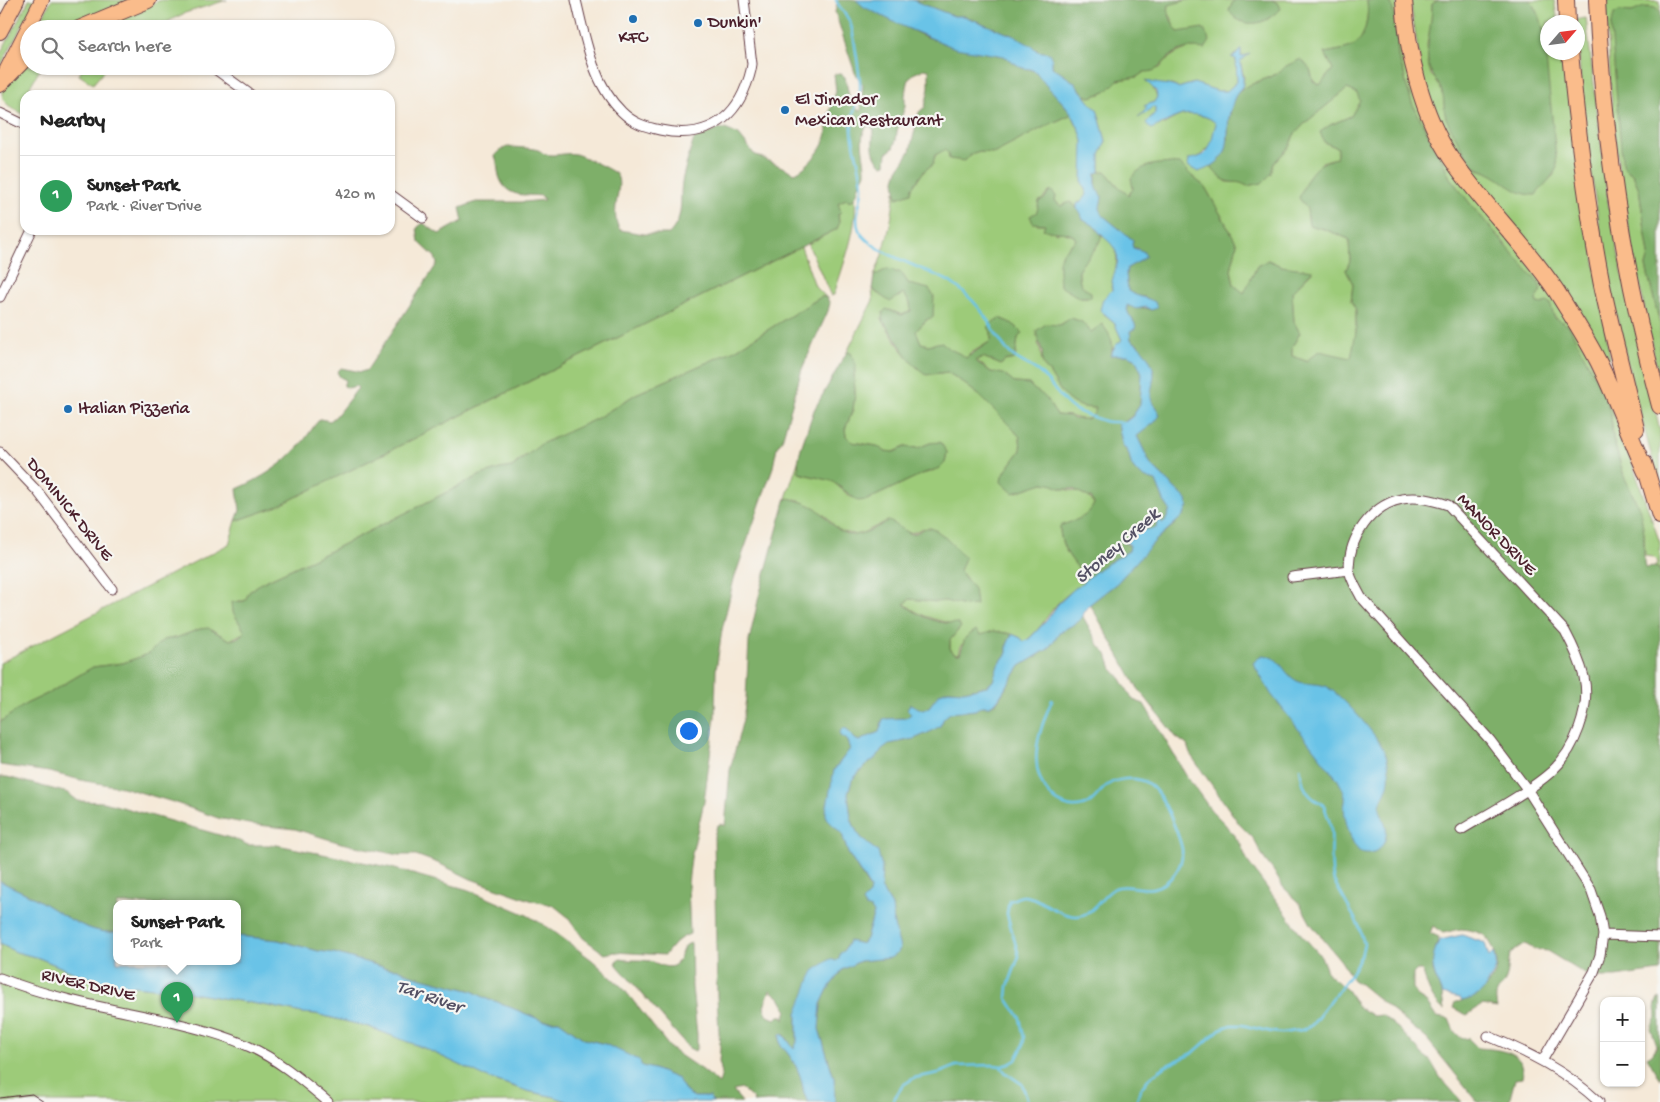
<!DOCTYPE html>
<html lang="en">
<head>
<meta charset="utf-8">
<style>
  :root { --surface:#fff; --page:#f6f6f6; --text:#222; --muted:#767676; --line:#e0e0e0; --accent:#b45309 }
  body { margin:0; font-family:"Gochi Hand",sans-serif; background:var(--page); color:var(--text) }
  .controls { position:absolute; right:15px; bottom:15px; display:grid; overflow:hidden; border-radius:10px; box-shadow:0 1px 4px #0004 }
  .controls button { width:45px; height:45px; display:grid; place-items:center; padding:0; border:0; border-bottom:1px solid var(--line); background:var(--surface); color:var(--text); font:25px sans-serif }
  .compass { position:absolute; left:1540px; top:15px; width:45px; height:45px; border-radius:50%; background:var(--surface); box-shadow:0 1px 4px #0004; rotate:62deg }
  .you { position:absolute; left:688px; top:730px; width:18px; height:18px; margin:-12px; border:4px solid #fff; border-radius:50%; background:#1a73e8; box-shadow:0 0 0 8px #1a73e833 }
  .badge { display:grid; place-items:center; width:32px; height:32px; border-radius:50%; background:var(--accent); color:#fff; font-size:16px; font-weight:700 }
  .pin { position:absolute; translate:-50% -41px; filter:drop-shadow(0 1px 2px #0008) }
  .pin::after { content:''; position:absolute; top:26px; width:18px; height:15px; background:inherit; clip-path:polygon(0 0,100% 0,50% 100%) }
  .popup { position:absolute; left:113px; top:900px; width:128px; height:65px; box-sizing:border-box; display:grid; place-content:center; border-radius:10px; background:var(--surface); filter:drop-shadow(0 1px 4px #0005); font-size:16px; white-space:nowrap; color:var(--muted) }
  .popup b { font-size:19px; color:var(--text) }
  .popup::after { content:''; position:absolute; left:50%; top:100%; margin-left:-10px; border:10px solid transparent; border-top-color:var(--surface) }
  .list { margin:0; padding:0; list-style:none }
  h2 { display:flex; justify-content:space-between; align-items:center; height:65px; margin:0; padding:0 20px; font-size:21px }
  h2 small { font-size:16px; font-weight:400; color:var(--muted) }
  .list li { display:grid; grid-template-columns:32px 1fr auto; gap:15px; align-items:center; box-sizing:border-box; height:80px; padding:0 20px; border-top:1px solid var(--line) }
  .list b { display:block; font-size:19px; white-space:nowrap }
  .list p { margin:0; font-size:16px; white-space:nowrap; color:var(--muted) }
  .list em { font-size:16px; font-style:normal; color:var(--muted) }
  .icon { flex:none; width:28px; height:28px; fill:none; stroke:currentColor; stroke-width:2; stroke-linecap:round; stroke-linejoin:round }
  .map { position:relative; flex:none; width:1660px; height:1102px; overflow:hidden }
  .search { position:absolute; background:var(--surface); box-shadow:0 1px 4px #0004; left:20px; top:20px; width:375px; height:55px; display:flex; align-items:center; gap:12px; box-sizing:border-box; padding:0 18px; border-radius:28px; color:var(--muted); font-size:19px }
  .panel { position:absolute; background:var(--surface); box-shadow:0 1px 4px #0004; left:20px; top:90px; width:375px; height:145px; border-radius:15px }
  .map>svg:first-child { display:block }
  .green { fill:#9dcb79; stroke:#747552 }
  .forest { fill:#7eaf69; stroke:#64674a; fill-rule:evenodd }
  .water { fill:#69c3e7; stroke:#5a7189 }
  .lines { fill:none; stroke-linecap:round; stroke-linejoin:round }
  .stream { stroke:#69c3e7; stroke-width:2.5 }
  .street-casing { stroke:#643d45; stroke-width:11 }
  .primary-casing { stroke:#643d45; stroke-width:16 }
  .highway-casing { stroke:#643d45; stroke-width:18 }
  .street { stroke:#fff; stroke-width:9 }
  .primary { stroke:#fabc8b; stroke-width:14 }
  .highway { stroke:#fabc8b; stroke-width:16 }
  .tram { stroke:#4a1f2b; stroke-width:1 }
  .poi-dot { fill:#1f6fb2; stroke:#f6f6f2; stroke-width:2 }
  .labels { text-anchor:middle; dominant-baseline:central; stroke-width:4.5; stroke-linejoin:round; paint-order:stroke }
  .poi-label { font-size:18px; fill:#4a1f2b; stroke:#f6f6f2; text-anchor:start }
  .street-label { font-size:18px; fill:#4a1f2b; stroke:#f6f6f2 }
  .water-label { font-size:19px; font-style:italic; fill:#535063; stroke:#f6f6f2 }
</style>
</head>
<body>
<div class="map">
<svg width="1660" height="1102" viewBox="0 0 1660 1102">
  <rect width="100%" height="100%" fill="#f6f6f2"/>
  <filter id="ink" filterUnits="userSpaceOnUse"><feTurbulence type="fractalNoise" baseFrequency=".02" numOctaves="2"/><feDisplacementMap in="SourceGraphic" scale="10" xChannelSelector="R" yChannelSelector="G"/><feConvolveMatrix kernelMatrix="1 2 1 2 8 2 1 2 1" color-interpolation-filters="sRGB"/></filter>
  <filter id="wash" filterUnits="userSpaceOnUse"><feTurbulence type="fractalNoise" baseFrequency=".0096" numOctaves="4" result="noise"/><feDisplacementMap in="SourceGraphic" scale="20" xChannelSelector="R" yChannelSelector="G"/><feGaussianBlur stdDeviation="1.12" result="paint"/><feColorMatrix in="noise" values="0 0 0 0 0 0 0 0 0 0 0 0 0 0 0 0 0 1.4 0 .05"/><feComposite in="paint" operator="in"/></filter>
  <g filter="url(#wash)">
    <rect width="100%" height="100%" fill="#f5e9d8"/>
    <!-- green -->
    <path class="green" d="M29,0H36L0,67V54Z
      M51,0H142L69,29H37Z
      M161,0H227L185,13L153,29H89Z
      M1187,0H1234L1229,11L1268,19L1279,4L1272,0H1368L1367,1C1369,15 1366,39 1353,46C1345,50 1334,51 1325,53L1333,69L1320,85L1313,81L1310,69L1286,66L1279,73L1245,87L1241,90L1244,78L1240,61L1247,55L1241,57V50L1232,57L1236,59L1237,82L1227,91H1218L1194,83L1178,88L1172,85L1153,88L1157,97L1154,102L1145,106L1149,111L1152,107L1155,108V113L1150,118L1160,126C1167,123 1175,117 1182,115C1192,113 1210,115 1216,124L1211,146L1188,166L1198,171L1211,167L1219,176L1227,182L1262,183L1271,174L1274,163L1289,147L1294,135L1305,123L1347,89L1357,92L1360,101L1351,116L1330,125L1324,142L1338,148L1336,158L1322,162L1307,209L1309,225L1324,229L1349,239L1350,261L1346,270L1353,284L1351,301L1356,310V332L1352,359L1344,357L1306,361L1292,356V347L1300,333L1294,322L1292,292L1313,271L1281,266L1268,260L1257,266L1244,294L1234,285L1231,270L1237,244L1229,229L1205,187L1193,177L1180,164L1133,189L1128,195L1119,187L1105,171L1100,172V155L1106,141L1097,109L1089,102L1085,95L1090,97L1100,94L1106,92L1118,80L1137,77L1144,72L1160,68C1168,56 1179,51 1193,47L1172,26V19L1167,10L1169,4Z
      M1389,0H1396L1405,52L1421,108L1583,342L1621,431L1660,543V573L1659,569L1655,567L1658,562L1653,557L1645,556L1644,532L1624,476L1613,439L1611,415L1560,321C1551,315 1549,305 1537,303L1536,300L1541,292L1502,240L1476,211L1450,178L1442,160L1412,103L1406,84L1404,73L1398,57L1397,31L1392,6Z
      M1410,0H1438L1432,4L1431,26L1427,44L1428,63L1431,75L1437,81L1443,93L1446,117L1471,162L1477,169L1488,172L1536,195L1545,183L1554,175L1543,28C1540,18 1537,6 1529,0H1554L1558,22H1548V52L1562,53L1610,357L1607,358L1585,319L1560,281L1548,267L1543,266L1444,137L1424,89Z
      M1606,0L1660,1V12C1648,2 1644,10 1632,12C1628,12 1623,11 1619,11L1624,167L1633,175L1639,189L1649,255L1646,266L1660,324V381L1652,347L1620,183L1611,93Z
      M1586,18L1609,208L1624,281L1660,431V484C1630,386 1608,286 1593,185C1585,131 1578,77 1578,22H1573V20Z
      M29,60V66H42L25,95V115C13,108 1,105 2,90Z
      M79,66H108L93,84L79,75L83,68Z
      M1072,114C1075,123 1081,131 1083,140C1087,158 1077,176 1087,194L1085,198L1077,204V209C1072,202 1068,202 1060,206L1057,204L1051,190L1039,203L1036,224H1045L1056,233L1062,232L1074,236L1076,240L1061,254L1059,266L1078,297H1091L1079,283V268C1087,258 1097,249 1102,236C1124,245 1116,270 1111,287L1112,290L1104,314L1114,322L1122,340L1112,350V341L1102,325L1091,332L1082,322L1071,318L1060,325L1038,343C1042,351 1040,359 1044,366C1045,368 1047,370 1049,372C1061,392 1068,409 1096,408C1091,426 1080,418 1069,416C1066,415 1060,416 1057,415C1052,410 1050,403 1045,398C1040,392 1035,392 1029,384L1014,383L1004,375L991,372L976,360L983,357L1001,365L1004,361L1015,359L1018,338L1013,324L1000,319L991,332V341L971,353L966,358C957,351 949,352 942,343L928,345L921,343L916,331L933,314L932,310L934,304L913,286L887,269L874,276C886,248 892,221 895,191L897,198L912,188L924,171L933,164C934,156 937,152 944,149L948,153L970,155L980,152L995,153L1046,126Z
      M855,198C858,230 843,264 834,295L831,296L808,244L837,229L839,224L838,203L846,199L851,201Z
      M801,247L815,286L826,297H821L735,350L636,394L596,419L523,457L512,467L500,469L481,475L332,550L261,583L249,592L245,601H237L233,612L245,632L230,640L214,631L200,629L176,638L163,640L148,654L123,663L93,667L49,693L26,704L0,722V663L229,544L236,521L276,507Z
      M872,289L878,294L899,297L903,293L910,303L911,311L902,315L890,310L882,319C895,341 917,380 947,372L958,379L979,395L1014,430L1020,437L1021,450L1002,476L1017,492C1025,489 1036,484 1044,483C1051,482 1057,487 1063,489C1075,491 1089,493 1094,504C1086,521 1075,520 1060,527C1060,549 1072,559 1084,576L1090,577C1079,586 1067,594 1057,604C1046,617 1038,633 1024,642C1020,636 1017,636 1010,634C992,628 978,637 961,645L959,654H956L950,650V640L961,627C937,618 926,621 904,603L910,599C929,600 948,599 965,606L966,578L960,571L961,565L923,528C907,538 903,530 888,521L858,535L843,532L837,529L828,518L815,508L796,499L785,501L798,462L799,473L832,481L851,497L867,500L922,474L931,472L945,463L947,452L930,443L918,448L905,447L894,452L884,451L877,446L852,442L846,436L845,429L853,410L855,393L854,376L856,365L851,353L847,352L873,300Z
      M0,944L16,952L39,958L77,974L114,984L174,990L269,1006L302,1013L316,1014L369,1027L424,1048L469,1069L500,1082L527,1091L555,1097L569,1102H0Z"/>
    <!-- forest -->
    <path class="forest" d="M838,0H856L880,15L924,36L965,49L1004,56L1022,68L1030,69L1036,72L1072,114L1046,126L995,153L980,152L970,155L965,161L949,159L948,153L945,150L935,155L933,164L924,171L912,188L911,193L897,198L895,180L898,170L910,151L919,112L925,107L929,88V70L924,69L913,74L909,79L905,95V106L897,131L896,140L893,148L887,153L886,164L883,165C871,157 872,143 874,130L871,126H867C857,138 866,158 865,173C864,177 861,179 860,183C857,190 858,196 851,201L846,199L838,203L841,212L838,214L839,224L837,229L276,507L236,521L240,510L237,489C262,478 283,465 301,444C308,436 313,426 320,419L330,421L336,416L358,388L356,386L348,388L344,386V383L346,380L340,377L337,372L341,368L361,372L367,370L437,264L435,257L419,242L417,228L423,223L439,234L463,221L460,208L476,202H524L544,200L542,196C525,194 506,199 499,176C497,169 498,162 495,156C499,152 502,148 507,147C513,147 533,148 538,150C540,150 543,154 545,154C555,157 566,152 575,154C581,155 614,171 616,174C625,186 608,212 620,230L644,234H669C686,216 678,199 683,177C686,164 690,152 694,139L720,129H725L739,135L754,154L795,173C809,167 832,140 826,124L836,91L834,74H841L845,77L849,96L858,110L861,111L863,85L855,73L835,12Z
      M912,0H1187L1169,5L1167,10C1171,18 1172,25 1178,32L1203,28L1210,41L1205,49C1195,48 1186,47 1177,52C1162,59 1162,73 1144,72L1137,77L1118,80L1106,92L1090,97L1085,95L1074,82L1052,67V59L1014,36L964,16H954Z
      M1234,0H1272L1279,4L1281,9C1277,12 1272,16 1268,19C1254,27 1236,24 1229,10Z
      M1368,0H1389L1392,6L1397,31L1398,57L1404,73L1406,84L1412,103L1442,160L1450,178L1476,211L1540,285L1541,292L1536,300L1537,303L1543,304L1546,302L1550,303L1554,317L1569,326L1605,396L1611,415L1613,439L1624,476L1640,510L1644,532V562L1645,568L1655,567L1659,569L1660,573V971L1615,977H1594L1585,974L1547,951L1534,949L1525,944L1510,954C1508,962 1509,972 1506,979C1500,993 1493,989 1497,1008L1482,1005L1467,1015L1453,1008L1455,1002C1473,1001 1489,988 1496,971C1500,962 1493,945 1487,938C1482,932 1470,930 1462,929C1456,929 1449,932 1443,933L1433,926L1430,933L1439,937L1436,947L1433,971L1442,994L1444,1010C1431,1000 1427,985 1422,970H1417L1413,974V988L1418,997L1426,1002L1436,1017L1449,1019L1454,1031L1460,1037L1469,1039L1478,1048C1496,1049 1529,1051 1522,1078L1515,1079L1509,1102H1478L1427,1039L1360,984L1353,980L1341,961L1311,924L1299,902L1283,887L1273,870L1265,860L1253,838L1240,825L1190,754L1187,745L1176,737L1137,687L1090,604L1117,583L1155,541L1175,524L1187,500L1151,465L1137,436L1160,415L1151,398L1138,344L1131,340L1130,331L1136,328C1135,318 1126,317 1127,305C1137,310 1143,306 1151,310L1157,308L1145,297L1136,296L1128,291L1126,274L1127,268L1140,261L1138,248H1133L1132,244L1133,240L1101,214L1100,207L1102,197L1096,188V173L1105,171L1119,187L1128,195L1133,189L1131,178C1144,162 1161,163 1180,164L1193,177L1205,187L1229,229L1237,244L1231,270L1234,285L1244,293L1257,266L1268,260L1281,266L1313,270L1292,292L1294,322L1300,333L1292,347V356L1306,361L1319,351L1351,358L1356,332V310L1351,301L1353,284L1346,270L1350,261L1349,239L1324,229L1309,225L1307,209L1299,198C1308,177 1312,164 1336,158L1338,148L1324,142L1320,132L1330,125L1351,116L1360,101L1357,93L1347,89L1305,123L1294,135L1289,147L1274,163L1271,174L1262,183L1247,186C1237,180 1235,184 1227,181C1220,179 1215,172 1211,167L1223,156L1228,139V122L1235,95L1245,87L1279,73L1286,66L1301,59L1310,69L1313,81L1320,85L1333,69L1325,53C1334,51 1345,50 1353,46C1366,39 1369,15 1367,1Z
      M1438,0H1529C1537,6 1540,18 1543,28L1557,167C1553,178 1543,185 1536,195C1516,196 1506,181 1489,173C1485,170 1479,170 1475,167C1468,160 1450,128 1446,118C1443,110 1445,100 1442,92C1438,79 1429,75 1428,61C1426,42 1432,24 1432,4Z
      M1644,7L1655,8L1660,12V324L1646,266L1649,255L1639,189L1633,175L1624,167L1622,160L1611,28L1614,14L1619,11L1632,12Z
      M1051,190L1056,196L1055,201L1061,206L1070,202L1074,205L1096,228L1102,236C1097,249 1087,258 1079,268C1078,281 1080,287 1091,292V297H1078L1060,286C1060,275 1056,261 1063,252C1067,248 1072,244 1076,240L1074,236C1064,230 1054,234 1043,229L1045,224L1033,223L1030,216L1037,212L1039,201L1044,199Z
      M887,269L893,270L895,272H901L909,284L929,289L934,296L933,317L926,320L916,331L921,343L928,345L942,342C949,352 957,350 966,358L991,341V332L988,327L994,321L1000,318L1013,324L1022,333L1018,338L1015,359L1004,361L1001,365L983,357L976,360L978,363L991,372L1004,374L1014,383L1029,384C1035,392 1039,391 1045,397C1050,402 1052,410 1057,415L1070,416L1074,419H1088L1094,414L1096,408C1067,408 1062,393 1049,372C1047,370 1045,368 1044,366C1041,361 1043,355 1042,350C1040,344 1037,338 1036,331L1046,324L1060,325L1071,318L1082,322L1091,332L1102,324C1109,333 1116,344 1110,355H1128L1135,358L1142,373L1140,405L1133,415L1123,423L1119,429L1123,447C1132,452 1128,462 1134,469C1139,476 1148,479 1156,481L1164,501L1170,510L1165,522L1162,523L1157,520L1156,528L1151,530L1145,529L1133,540L1123,538L1119,540L1130,546L1129,551L1111,561L1090,577L1084,576C1072,559 1060,549 1060,526C1074,520 1087,519 1094,504L1092,499L1073,489H1063L1050,484L1043,483L1013,493L1001,482L1002,476L1021,450L1020,437L1014,430L979,395L958,379L947,372L926,375L912,363L882,319L883,312L886,309L902,315L911,311L910,303L903,293L890,302L872,289L874,276Z
      M821,297H826L830,303L828,311L802,369L782,440L777,447L773,467L734,579L722,630L716,670L715,717L704,802L691,858L688,884L690,934C678,938 673,945 665,955L614,952L605,954L583,938L568,917L553,905L533,901L471,879L440,864L416,855H399L341,843L295,829L249,824L218,818L173,802L122,787L85,781L49,772L0,765V722L26,704L49,693L93,667L123,663L148,654L163,640L176,638L200,629L208,628L230,640L237,638L245,632L233,612L232,602L245,601L249,592L261,583L332,550L481,475L500,469L512,467L541,444L596,419L636,394L735,350Z
      M847,352L851,353L856,365L854,376L855,393L853,410L845,429L846,436L852,442L877,446L884,451L894,452L905,447L918,448L930,443L940,442L947,452L945,463L940,468L922,474L867,500L858,501L832,481L799,473L798,462L801,448L814,410Z
      M788,498C797,500 806,503 814,507C829,516 839,540 859,534C869,532 879,526 888,521C895,523 909,534 912,534C918,534 922,527 930,528C940,529 957,550 965,558L960,571L974,589L976,605L965,606L945,601L936,602L910,599L904,604C919,616 939,625 958,623L961,627L950,640V650L956,654H960L965,638L976,630L981,635L993,631L1012,634L1007,645V653L998,665L993,681L987,686L964,691L948,690L940,693L929,707L907,718L883,719L879,732L859,741L853,738L846,739L850,749L834,770L826,818L842,834L848,853L870,889C868,897 869,906 874,913L866,939L862,944L849,941L839,959L797,1014V1042L794,1050L785,1035H780V1044C790,1055 799,1068 802,1083C804,1091 803,1095 809,1102L767,1101L753,1102L754,1100L742,1089L733,1091L742,1102H713L709,1097H694L686,1092L678,1079L654,1069L642,1066L605,1044L584,1039L559,1021H543L495,1001L489,1000L472,991L411,975L398,969L386,968L334,953L318,951L278,940L237,936V904H117V932C85,935 56,909 29,895C19,890 9,886 0,881V777H7L68,793L78,801L104,802L237,840L248,845H277L388,867L469,890L527,915L549,928L592,960L623,988L671,1049L709,1075L719,1084L722,1073L719,1062L720,1048L717,997L714,836L717,826L720,824L725,826L730,770L743,719L746,698L749,641L759,596L785,501ZM770,990L780,998L787,1010L784,1020L783,1016H779L775,1019L768,1016L764,1007Z
      M1082,615L1100,647L1107,654L1112,669L1121,679L1133,700L1144,704L1187,777L1211,810L1224,823L1240,843L1248,862L1301,934L1321,956L1328,974L1347,990L1358,1007L1373,1016L1382,1015L1400,1030L1423,1055L1430,1060L1440,1077L1462,1102H835L834,1078L819,1029L821,1004L828,989L842,970L860,961L890,958L894,925L892,906L881,888L878,852L863,840L857,832L851,819L848,794L852,780L864,767L877,757L882,748L889,744L914,739L940,726L944,718L949,713L975,710L981,706H990L997,702L1020,666L1048,649L1060,632L1078,622Z
      M691,943L692,987L697,1034V1047L695,1051L689,1048L617,965L616,961L619,959C629,961 640,959 650,961C658,963 665,969 673,966C684,961 678,946 691,943Z
      M1660,998V1079C1654,1072 1652,1064 1647,1057L1652,1054L1657,1046L1651,1029L1656,1017L1655,1008L1657,1000Z"/>
    <!-- water -->
    <path class="water" d="M856,0H912L954,16H964L1014,36L1032,46L1037,51L1049,53L1052,59V67L1074,82L1093,106L1097,109L1106,141L1100,155V172L1096,173C1095,183 1096,190 1102,197L1100,207L1101,214L1133,240L1132,244L1133,248L1143,251L1146,256L1140,261L1127,268L1126,274L1128,291C1137,297 1146,297 1155,302L1157,308L1151,310L1146,307L1136,309L1127,305C1126,316 1135,319 1136,328L1130,331L1131,340C1142,346 1153,361 1154,374C1154,382 1150,391 1151,398C1152,403 1158,410 1160,415L1155,422L1137,436L1151,465L1187,500L1188,506L1184,515L1155,541L1117,583L1090,604L1078,622L1060,632L1048,649L1020,666L997,701L990,706H982L975,710L950,713L944,718L940,726L932,731L914,739L889,744L882,749L877,757L864,767L852,780L848,794L851,819L857,832L863,840L878,852L882,867L881,888L892,906L894,925L900,948L898,953L890,958L860,961L842,970L828,989L821,1004L819,1029L834,1078L835,1102H809C803,1095 804,1091 802,1083C799,1068 790,1055 780,1044V1034L784,1035L794,1049L797,1042V1014L810,979L814,971L830,959L836,961L839,959L840,953L844,951L849,941L862,944L866,939L874,913L871,909L865,907L862,902L869,895L870,888L848,853L842,834L826,818V811L834,770L850,749L846,739L840,736V732L843,728L847,729L853,738L859,741L879,732L883,719L906,718L911,714L907,709L910,704L923,710L929,707L940,693L948,690L964,691L987,686L993,681L998,665L1007,653V645L1012,634L1021,638L1024,642L1030,638L1047,620L1058,604L1073,590L1100,568L1129,551L1130,546L1128,543L1119,540L1123,538L1132,539C1137,527 1146,531 1156,528L1159,517L1162,523L1165,522L1170,510L1164,501L1156,481C1148,479 1139,476 1134,469C1128,462 1132,452 1123,447L1118,424L1125,422L1132,417L1140,405L1142,373L1135,358L1128,355H1110L1116,345L1122,340L1114,322L1100,310L1103,299L1112,290C1109,277 1122,265 1116,252C1111,241 1108,242 1101,234C1099,233 1098,230 1097,228C1090,221 1082,224 1081,213L1077,209V204L1085,198L1087,194L1082,182L1083,141L1080,131L1072,114L1064,104L1045,84L1036,72L1030,69L1022,68L1004,56L955,48L902,26L864,7Z
      M1241,49V57L1250,54L1240,61C1241,68 1244,77 1243,84C1242,90 1237,92 1235,97C1233,101 1232,107 1230,112C1226,126 1231,145 1222,157C1216,165 1207,169 1198,172L1188,166L1189,159C1213,157 1210,141 1216,124C1210,115 1192,113 1182,115C1172,118 1161,125 1151,129L1146,123L1155,113V108L1152,107L1146,113L1138,118L1147,108L1144,106L1154,102L1157,97L1156,91L1145,80C1156,85 1168,83 1178,88L1194,83L1218,91H1227L1237,82L1236,59L1231,57L1236,55Z
      M1262,655C1282,656 1282,673 1297,681C1307,686 1320,681 1330,689C1344,698 1381,739 1386,755C1389,765 1391,778 1387,788C1385,794 1381,799 1380,806C1379,813 1385,820 1386,827C1388,839 1382,851 1370,853C1366,853 1362,853 1359,851C1350,842 1345,820 1344,808C1344,804 1346,801 1345,797C1345,791 1340,785 1338,780L1271,694L1253,663Z
      M0,881C9,886 19,890 29,895C56,909 85,935 117,932V962H237V936L278,940L318,951L334,953L386,968L398,969L411,975L472,991L489,1000L495,1001L543,1021H559L584,1039L605,1044L639,1060L642,1066L654,1069L678,1079L686,1092L694,1097H709L713,1102H569L555,1097L527,1091L483,1076L424,1048L369,1027L316,1014L302,1013L269,1006L174,990L114,984L77,974L39,958L16,952L0,944Z
      M1462,935L1485,943L1489,957L1494,952C1498,968 1497,967 1489,981C1481,995 1478,997 1462,1001L1460,998L1442,994C1434,973 1427,962 1440,940Z"/>
    <g class="lines">
      <!-- stream -->
      <path class="stream" d="M836,0C839,8 846,14 850,22C853,30 861,80 860,89C858,103 850,116 852,130C853,148 861,167 862,185C863,199 853,217 859,230C870,253 928,269 950,282C965,292 980,307 989,322C995,332 1000,342 1008,351C1016,361 1029,364 1039,372C1052,383 1060,401 1075,410C1084,414 1095,418 1104,421C1111,423 1119,421 1126,424
        M1001,1067L1006,1073L1022,1084L1028,1102
        M892,1102L903,1085L914,1078L939,1073L956,1066L993,1065L1002,1066L1009,1064L1016,1060L1023,1046L1024,1038L1020,1018L1007,998L1008,986L1019,956L1007,914L1009,901C1013,900 1019,896 1023,896C1037,895 1057,916 1076,916C1094,916 1101,895 1115,888C1127,883 1140,891 1153,888C1170,884 1184,867 1182,849C1180,839 1176,830 1172,820C1167,808 1159,790 1147,783C1134,776 1114,778 1104,788C1095,797 1091,806 1077,807C1068,808 1057,803 1051,796C1025,768 1039,730 1052,700
        M1136,1102L1140,1090L1149,1078L1164,1067L1193,1053L1220,1029L1231,1025H1242L1272,1032L1282,1033L1302,1030L1312,1025L1350,975L1361,956L1364,944L1359,926L1334,881C1328,861 1335,840 1329,820C1327,816 1326,809 1323,805C1321,802 1316,801 1314,799C1303,791 1302,779 1300,768"/>
    </g>
  </g>
  <g filter="url(#ink)">
    <g class="lines">
      <!-- street casing -->
      <g class="street-casing">
        <path id="street" d="M576,0C585,38 593,84 622,112C633,123 646,127 660,130C696,138 727,127 743,93C747,84 751,74 752,64L744,0
          M211,66L251,95
          M0,113L25,125
          M390,194L423,218
          M0,297L32,230
          M0,452L38,492L112,589
          M1292,577L1349,570
          M1461,830C1489,813 1527,793 1551,772C1575,750 1591,709 1584,677C1580,661 1573,646 1565,631L1448,505C1433,500 1418,496 1402,499C1371,505 1349,538 1349,568C1349,577 1357,589 1361,597L1490,740L1527,789L1591,890L1600,916L1603,935L1600,955L1594,972L1542,1061
          M1603,935L1660,937
          M0,978C53,999 108,1008 163,1020C192,1027 223,1034 250,1047C279,1060 304,1082 328,1102
          M1488,1036C1529,1053 1566,1071 1599,1102"/>
      </g>
      <!-- primary casing -->
      <g class="primary-casing">
        <path id="primary" d="M0,32L17,0
          M4,75L42,0"/>
      </g>
      <!-- highway casing -->
      <g class="highway-casing">
        <path id="highway" d="M1404,0C1407,52 1422,115 1451,158C1483,205 1526,245 1557,292C1571,315 1586,337 1598,361C1616,397 1629,435 1646,472
          M1566,0L1567,22
          M1597,0C1603,137 1624,274 1660,406
          M79,29L148,0
          M1570,52C1577,130 1587,208 1602,285C1612,333 1625,381 1636,429
          M0,84L29,54
          M1644,463L1660,516"/>
      </g>
      <!-- street -->
      <use href="#street" class="street"/>
      <!-- primary -->
      <use href="#primary" class="primary"/>
      <!-- highway -->
      <use href="#highway" class="highway"/>
      <!-- tram -->
      <path class="tram" d="M0,1098L32,1094L44,1102"/>
    </g>
  </g>
  <!-- markers -->
  <g class="poi-dot">
    <circle cx="633" cy="19" r="5"/>
    <circle cx="698" cy="23" r="5"/>
    <circle cx="785" cy="110" r="5"/>
    <circle cx="68" cy="409" r="5"/>
  </g>
  <g class="labels">
    <!-- poi labels -->
    <g class="poi-label">
      <text x="708" y="23">Dunkin'</text>
      <text x="633" y="38" text-anchor="middle">KFC</text>
      <text x="795" y="100">El Jimador<tspan x="795" dy="21">Mexican Restaurant</tspan></text>
      <text x="78" y="409">Italian Pizzeria</text>
    </g>
    <!-- street labels -->
    <g class="street-label">
      <text transform="translate(69 510) rotate(51)">DOMINICK DRIVE</text>
      <text transform="translate(1496 535) rotate(46)">MANOR DRIVE</text>
      <text transform="translate(88 986) rotate(13)">RIVER DRIVE</text>
    </g>
    <!-- water labels -->
    <g class="water-label">
      <text transform="translate(1118 547) rotate(-41)">Stoney Creek</text>
      <text transform="translate(429 998) rotate(19)">Tar River</text>
    </g>
  </g>
</svg>
<div class="controls">
<button>+</button>
<button>−</button>
</div>
<svg class="compass" viewBox="-18 -18 36 36"><path d="M0-13l5 13h-10z" fill="#e53935"/><path d="M0 13l5-13h-10z" fill="#767676"/></svg>
<div class="you"></div>
<div class="pin badge" style="left:177px;top:1023px;background:#2e9e5b">1</div>
<div class="popup"><b>Sunset Park</b>Park</div>
<div class="search"><svg class="icon" aria-label="search" viewBox="0 0 24 24"><circle cx="10" cy="10" r="6"/><path d="M15 15l6 6"/></svg>Search here</div>
<section class="panel">
<h2>Nearby<small></small></h2>
<ul class="list">
<li><span class="badge" style="background:#2e9e5b">1</span><div><b>Sunset Park</b><p>Park · River Drive</p></div><em>420 m</em></li>
</ul>
</section>
</div>
</body>
</html>
